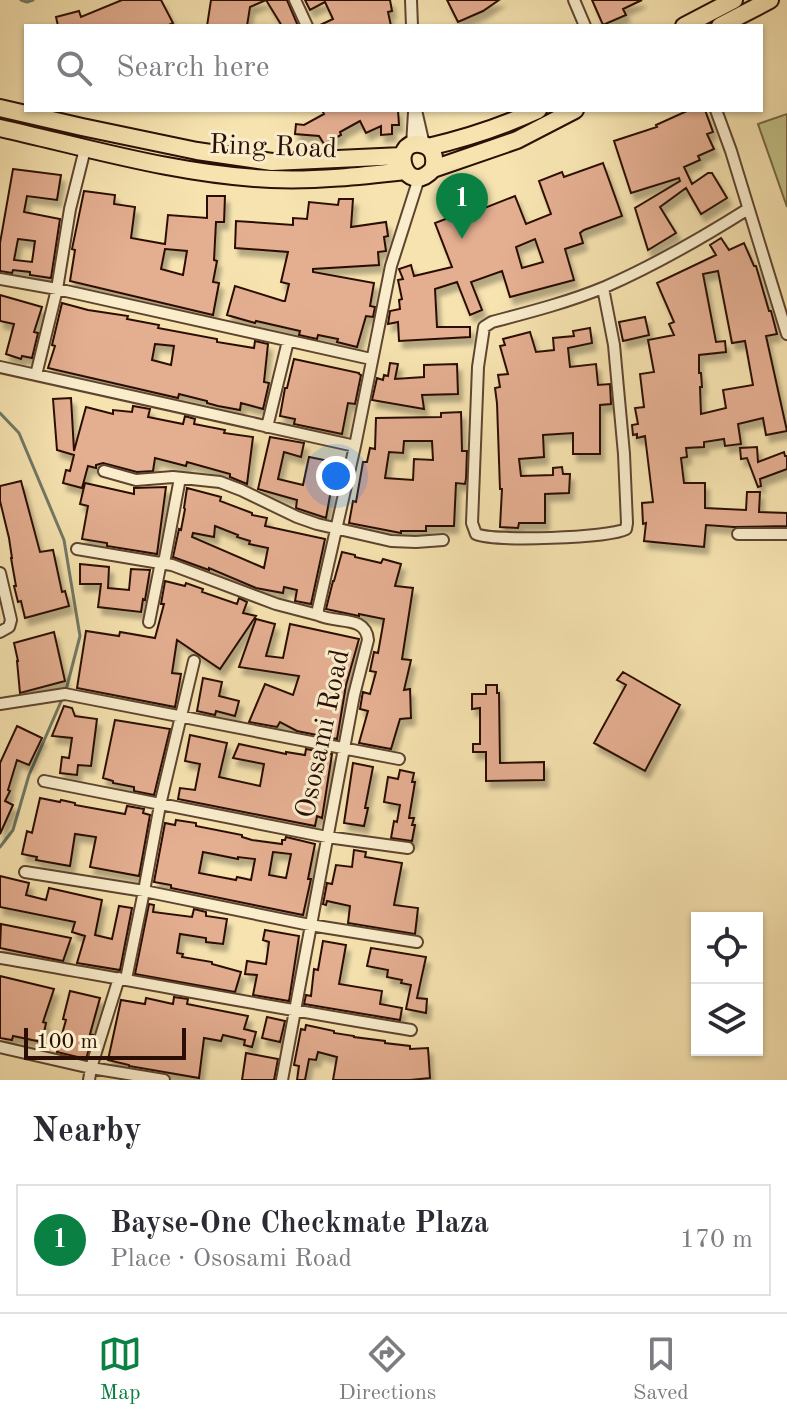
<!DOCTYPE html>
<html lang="en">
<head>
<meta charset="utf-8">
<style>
  :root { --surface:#fff; --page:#f7f7f7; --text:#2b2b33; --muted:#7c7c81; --line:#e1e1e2; --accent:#0b8043 }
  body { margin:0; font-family:"Old Standard TT",serif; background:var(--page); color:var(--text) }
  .controls { position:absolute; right:24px; bottom:24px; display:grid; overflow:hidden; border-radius:0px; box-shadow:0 2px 6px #0004 }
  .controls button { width:72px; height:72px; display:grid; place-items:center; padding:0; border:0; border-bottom:2px solid var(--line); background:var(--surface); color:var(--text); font:40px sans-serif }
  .scale { position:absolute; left:24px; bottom:20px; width:162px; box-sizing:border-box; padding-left:8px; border:4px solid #2b0f05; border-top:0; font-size:22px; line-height:28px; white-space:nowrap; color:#2b0f05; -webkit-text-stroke:6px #f9edcc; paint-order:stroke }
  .you { position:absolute; left:336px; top:476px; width:28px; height:28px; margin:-20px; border:6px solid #fff; border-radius:50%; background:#1a73e8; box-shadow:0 0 0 12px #1a73e833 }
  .badge { display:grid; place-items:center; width:52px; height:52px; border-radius:50%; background:var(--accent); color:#fff; font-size:26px; font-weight:700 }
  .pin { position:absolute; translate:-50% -66px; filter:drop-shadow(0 2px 4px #0008) }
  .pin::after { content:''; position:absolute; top:42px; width:28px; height:24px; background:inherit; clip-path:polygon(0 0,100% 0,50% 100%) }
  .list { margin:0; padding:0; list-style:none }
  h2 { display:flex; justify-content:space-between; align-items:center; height:104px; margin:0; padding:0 32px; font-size:34px }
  h2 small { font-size:26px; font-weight:400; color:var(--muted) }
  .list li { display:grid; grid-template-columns:52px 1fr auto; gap:24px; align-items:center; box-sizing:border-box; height:112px; margin:0 16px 16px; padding:0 16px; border:2px solid var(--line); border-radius:0px }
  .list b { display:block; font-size:30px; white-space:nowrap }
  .list p { margin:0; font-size:26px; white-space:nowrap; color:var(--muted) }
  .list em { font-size:26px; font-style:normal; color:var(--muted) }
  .icon { flex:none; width:44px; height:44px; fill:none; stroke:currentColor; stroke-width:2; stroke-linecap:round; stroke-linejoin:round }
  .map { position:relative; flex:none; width:787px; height:1080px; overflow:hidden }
  .search { position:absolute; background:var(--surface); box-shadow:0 2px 6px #0004; left:24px; right:24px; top:24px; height:88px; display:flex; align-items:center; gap:20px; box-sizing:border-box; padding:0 28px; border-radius:0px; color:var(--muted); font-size:30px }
  .sheet { height:232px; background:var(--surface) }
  nav { display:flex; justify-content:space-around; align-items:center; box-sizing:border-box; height:112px; border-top:2px solid var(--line); background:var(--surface); font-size:22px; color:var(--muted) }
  nav a { display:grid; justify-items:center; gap:4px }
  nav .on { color:var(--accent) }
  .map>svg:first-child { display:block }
  .green { fill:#c2c287; stroke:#766846; stroke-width:2 }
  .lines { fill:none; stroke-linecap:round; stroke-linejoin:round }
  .stream { stroke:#707966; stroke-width:3 }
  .building { fill:#e4ae91; stroke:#2b0f05; stroke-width:2; fill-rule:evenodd; filter:url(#shadow) }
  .street-casing { stroke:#5e4430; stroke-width:14 }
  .primary-casing { stroke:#2b0f05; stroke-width:20 }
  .street { stroke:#f9edcc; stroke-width:10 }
  .primary { stroke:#f6e3b0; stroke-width:16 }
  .labels { text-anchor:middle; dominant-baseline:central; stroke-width:6; stroke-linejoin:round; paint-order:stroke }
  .street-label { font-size:28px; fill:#2b0f05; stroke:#f9edcc }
</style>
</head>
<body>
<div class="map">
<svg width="787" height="1080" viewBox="0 0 787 1080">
  <defs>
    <filter id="shadow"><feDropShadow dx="4" dy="7" stdDeviation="2" flood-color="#0004"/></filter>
  </defs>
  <rect width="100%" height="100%" fill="#f6e3b0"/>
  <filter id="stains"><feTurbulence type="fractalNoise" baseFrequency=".0025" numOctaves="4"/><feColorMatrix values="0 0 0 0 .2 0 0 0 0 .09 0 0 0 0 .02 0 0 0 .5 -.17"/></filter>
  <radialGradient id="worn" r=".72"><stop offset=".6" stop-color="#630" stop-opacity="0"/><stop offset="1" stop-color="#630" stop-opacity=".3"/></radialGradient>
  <!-- green -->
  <path class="green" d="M787,114V207L758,124Z"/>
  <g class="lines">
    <!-- stream -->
    <path class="stream" d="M21,0L27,2L33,0
      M0,413L19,433L64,540L80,636L66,690
      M0,847L13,830L29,775L63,697"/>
  </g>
  <!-- building -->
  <path class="building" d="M122,0H161L173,23L167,26H58L56,17L79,11L81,17Z
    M211,0H287L298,26H282L266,0L250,7L247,26H207Z
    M305,0H390L392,11L388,12L391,26H318L333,19L325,2L310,10Z
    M447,0H499L483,11L458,22Z
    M592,0H642L623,9L626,15L603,25Z
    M322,110H398L399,125H392V134L381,135V126L366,133L360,121L340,132L341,135L324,144L319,136L295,134L296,124L304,125L324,114Z
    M689,110H705L713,132L707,134L714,149L698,156L700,160L684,167L692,184L708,173H712L727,198L701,214L686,188L660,207L676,233L648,250L635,208L680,181L679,178L631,193L614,141L657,127L656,125Z
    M603,163L622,216L584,230L580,233L583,243L565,249L574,280L510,297L502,271L471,282L482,310L470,315L457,282L435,289L437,327H470V337L399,341L398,322L388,324L390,311L400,309L399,300L402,299L398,280L403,279L399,269L411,265L414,276L452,267L435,223L471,209L472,213L515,196L526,224L551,214L539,181L562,172L564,177ZM535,239L543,262L522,268L516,247Z
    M13,169L61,175L57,200L27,196L24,212L60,219L51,278L30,275V272L13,270L12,273L0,271V243ZM18,239L35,241L32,262L14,260Z
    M84,191L115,195L114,204L135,207L131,238L165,244L168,215L207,218V196H225L224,222H216L214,260L217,261L213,282L219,283L213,315L70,281L75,250L72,249ZM165,249L187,251L183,275L161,269Z
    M339,199H353L351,227L386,222L388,236L384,237L386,251L378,252L379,265L313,269V272L374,283L370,306L375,307L373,317L366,316L357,347L337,342L338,339L318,335L317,339L299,335L300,331L256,321L255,323L227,315L235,286L283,301H285L289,284L281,282L288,252L235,248L236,221L293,225V218L307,219L309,202L338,205Z
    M721,238L729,250L744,243L754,266H756L769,311H771L777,334L766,336L787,431L766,435L763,418L738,424L741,444L725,446L724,439L704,442V447L686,448L687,457L681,458L684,483H705V508L746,510L747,492H760L759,512L787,513V526L734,527L706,525L704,547L644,541L646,523L643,524L642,503L653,502L645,436L637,438V434L633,435L632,425L638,424L635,408L644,407L640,374L654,372L648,340L674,335L669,324L674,322L657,283L716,255L710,245ZM718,271L732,343L745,341L753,385L723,390L726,408L701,414L700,387H702L701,373H699V355L726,352L725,341L716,342L703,274Z
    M0,295L42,307L34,332L38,333L32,358L22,356L21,359L6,354L14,324L0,321Z
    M62,303L88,310L128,316L127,319L159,325L158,328L217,339V342L254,348L255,341L268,344L264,382L269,383L263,409L241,403L240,410L218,406L207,403V401L179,394L178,398L48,368L55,346L52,345ZM155,344L174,346L171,365L152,360Z
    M645,317L649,335L623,341L619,322Z
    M590,328L592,343L568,348L570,367L596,364L598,385L610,384L611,404L600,405V454H573V433L543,435L544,457L519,459L521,476L553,475V468L562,467L563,474H570L569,493L545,494V523H519L518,528L500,527L502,489H500L497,403L495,388L500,387L498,375L508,374L500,346L505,345L503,339L530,332L536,352L554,350L553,338L574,336L573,331Z
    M294,359L359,373V374L361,375L355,404L348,403L342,434L294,424L295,419L280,416L285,388H287Z
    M390,363L398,364L395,379L424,377V365L457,364L458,394L422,395L424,409L372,400L377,378L383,380L384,375L388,376Z
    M71,398L74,451L86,407L113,414V410L132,412L133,406L150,409L148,417L183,424L185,416L195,419L194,424L225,430L224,433L253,437L247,484L230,477V474L187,462L186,466L155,458L153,471L137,472L103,463L96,465V468L88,466L82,488L63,483L66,470L70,471L74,455L57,450L53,399Z
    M461,412L462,451H467L466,479L465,484L456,483L454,526H426V531H401V533L349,523L353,501L356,502L363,462H367L370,448L375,449L376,418L441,417V413ZM404,441H432L433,460L414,459L413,480L385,478L389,452L403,453Z
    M270,437L304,443L301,457L284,452L278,479L303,485L309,457L334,462L328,489L331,490L326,518L296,508L297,500L258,489Z
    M757,447L758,462L784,452L785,456H787V469L760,479L761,486L758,487L747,458L741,459L740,448Z
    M21,481L40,552L53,550L62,592L65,591L69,606L25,618L21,601L18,602L14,586H16L11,558H12L9,538L0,501V486Z
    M85,483L134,494V488L166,487L157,554L107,546V543L82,539L88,506L80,504Z
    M187,488L221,497L220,501L252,513V515L267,518L265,526L325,539L311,604L295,601L297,590L284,587L283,593L256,588L209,568V570L173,557L179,529L181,530L185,509L184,508ZM215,526L238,535L237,537L250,541L249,544L268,548L264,568L192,537L193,533L214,537Z
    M342,552L355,555V557L381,563L383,559L401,564L395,586L413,588L402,659L411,660L404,690L410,689L411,718L400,719L391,749L359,743L368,711L360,709L362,697L363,692L370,694L376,672L370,671L374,652L378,653L384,619L359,614V616L326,609L333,581H334Z
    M80,564L109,567L108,588L129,590L131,569L150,570L145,600L143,599L141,612L98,607L101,584H80Z
    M165,581L185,586L186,583L203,589L202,592L237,604L239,598L247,602L243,613L256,616L220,669L177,640L172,673L181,674L175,707L77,688L86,631L119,636L120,632L155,638L164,604H161Z
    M256,619L275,624L266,656L283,658L290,624L359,639L346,685L337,739L297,731L280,722L277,727L249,722L265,684L293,695L299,676L239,667Z
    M54,632L65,681L20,693L17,661H18L14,643Z
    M623,672L680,705L645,771L594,743L626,685L617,680Z
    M203,678L222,682L219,696L239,701L235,716L216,711L215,715L197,711Z
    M486,685H497V693H499L500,763L544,762V780L486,781V752H473V744H480V708L472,709V694H486Z
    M64,706L72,708L75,716L97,719L91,766L78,765L77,775L60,773L62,757L69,758L72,738L52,736Z
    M115,720L170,729L154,795L134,791V787L113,783V781L103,778Z
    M17,726L42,738L29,765L17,760L8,790L10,791L5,801L13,805L0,834V763Z
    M190,735L227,743L219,777L260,786L264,764L233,758L239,744L286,754V752L305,755L306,749L332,754L322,818L317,816L315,826L178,799L180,788L195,790L200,764L185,761Z
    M353,763L373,767L365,808H368L364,826L344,823Z
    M400,770L414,773L412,782H415L409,818H414L412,825H415L412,841L391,838L394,821L397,822L400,805L384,802L388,777L398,779Z
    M40,798L60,802L61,800L75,803V805L125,814L127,806L144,809L143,813L150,815L139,876L90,867L96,837L75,834L70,866L36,860L37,857L22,854L27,831L32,833Z
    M176,820L196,823V826L242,835V837L252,840L282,844V840H285L286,837L315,844L308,879H311L303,915L171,888V885L154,882L165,823L175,825ZM203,852L238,859V857L255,859L251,880L237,877L236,880L199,873ZM273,852L291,854L286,878L269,875Z
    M354,850L366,852L365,857L402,863L394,905L418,908L415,934L348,923L350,906L327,901L326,905L323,904L327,883L332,884L336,865L352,867Z
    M0,876L29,883L26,895L46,900L49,888L102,900L95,935L112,939L119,906L132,908L120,970L77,963L85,936L72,932L75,922L0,907Z
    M149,904L154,905L153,912L192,917L194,909L206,912V916L227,919L223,944L206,942V938L180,934L177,953L183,954L182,957L212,962V964L241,972L235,992L135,974Z
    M1,924L71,938L63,961L0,948Z
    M265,930L299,936L289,1001L253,995L257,975L245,974L247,961L266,964L269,942L263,940Z
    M323,941L346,945L339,984L382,991L380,1004L402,1008L400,1020L304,1004L306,995L311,996L314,969L318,970Z
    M371,948L426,957L417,998L427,999L426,1013L406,1009L411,985L401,983L402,980L387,977L388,970L367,966Z
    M0,976L54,989L43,1022L46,1023L42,1042L13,1036L12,1040L0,1038Z
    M70,991L100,998L90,1034L93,1035L86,1059L57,1052L66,1020L63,1019Z
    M174,997L188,999L187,1004L248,1016L244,1029L256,1032L252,1047L244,1045L245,1040L223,1035L221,1041L204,1038L199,1078L129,1066V1065L108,1060L121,1000L145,1004L146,998L173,1004Z
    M267,1017L285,1021L280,1042L262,1038Z
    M306,1025L334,1031V1033L354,1036V1037L385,1041V1043L410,1046V1049L428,1048L430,1078L410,1080H333L337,1057L318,1052L316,1060L309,1059L305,1080H297L299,1066L294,1065L301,1029L305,1030Z
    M246,1053L278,1059L274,1080H242Z"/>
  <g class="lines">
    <!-- street casing -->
    <g class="street-casing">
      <path id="street" d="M295,0L307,26
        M411,0L412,26
        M574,0L585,26
        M416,110L424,145
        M716,110L731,151L787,334
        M412,145L414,112
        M0,279L57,289L371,359
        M603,288L614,345L624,454L627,523L626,529C608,538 495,542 476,534L472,523L478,367L484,327L492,322C530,312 569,302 605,287C655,265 702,238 748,209
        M0,367L355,446
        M36,375L57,289L70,209L85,149
        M267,427L288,341
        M104,471L136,480L173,477L220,482L241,490L297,517L317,524L391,541L416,542L443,540
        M738,534H787
        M77,549L172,565L276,604L318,615
        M164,563L180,478
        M0,573L11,620L9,627L0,632
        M149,622L161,562
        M0,704L65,694L399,759
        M44,781L327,837L408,848
        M25,872L144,891L310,925L417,942
        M0,958C137,981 274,1008 411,1030
        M126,979L144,891L160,805L194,661
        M0,1047L91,1068L164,1080
        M89,1080L91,1068L119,978
        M282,1080L354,695L368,640C366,615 337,624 318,615V609L355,446L391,266L419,178"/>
    </g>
    <!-- primary casing -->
    <g class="primary-casing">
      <path id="primary" d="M684,26L734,0
        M720,26L770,0
        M0,108L82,127L197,151L272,162L402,156
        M0,128C89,148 179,175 271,179C316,181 361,176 405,171
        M428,147C467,138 503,126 538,110
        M433,169C436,158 434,146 420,144C388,140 405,200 433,169L517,140L575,110"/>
    </g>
    <!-- street -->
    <use href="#street" class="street"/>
    <!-- primary -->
    <use href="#primary" class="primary"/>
  </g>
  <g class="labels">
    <!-- street labels -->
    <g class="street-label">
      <text transform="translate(273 148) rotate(2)">Ring Road</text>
      <text transform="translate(324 734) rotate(-78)">Ososami Road</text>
    </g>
  </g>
  <rect width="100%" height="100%" filter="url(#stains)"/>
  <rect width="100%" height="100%" fill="url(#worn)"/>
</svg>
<div class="controls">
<button><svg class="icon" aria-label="locate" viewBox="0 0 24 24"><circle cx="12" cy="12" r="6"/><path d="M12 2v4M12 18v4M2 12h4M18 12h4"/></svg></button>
<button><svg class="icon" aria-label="layers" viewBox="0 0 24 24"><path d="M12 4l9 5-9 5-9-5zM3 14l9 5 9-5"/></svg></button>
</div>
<div class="scale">100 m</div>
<div class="you"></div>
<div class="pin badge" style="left:462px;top:239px">1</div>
<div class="search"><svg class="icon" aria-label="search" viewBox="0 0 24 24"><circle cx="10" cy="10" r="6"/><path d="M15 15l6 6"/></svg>Search here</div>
</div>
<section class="sheet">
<h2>Nearby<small></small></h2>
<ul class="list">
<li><span class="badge">1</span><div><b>Bayse-One Checkmate Plaza</b><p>Place · Ososami Road</p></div><em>170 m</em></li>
</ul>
</section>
<nav>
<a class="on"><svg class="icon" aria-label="map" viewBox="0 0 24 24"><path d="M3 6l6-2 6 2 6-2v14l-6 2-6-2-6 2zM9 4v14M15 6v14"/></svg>Map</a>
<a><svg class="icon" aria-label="directions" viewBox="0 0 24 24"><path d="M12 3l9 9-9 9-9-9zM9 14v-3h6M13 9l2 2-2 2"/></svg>Directions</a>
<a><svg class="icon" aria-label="saved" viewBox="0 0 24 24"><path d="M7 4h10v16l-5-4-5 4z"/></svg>Saved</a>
</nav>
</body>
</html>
